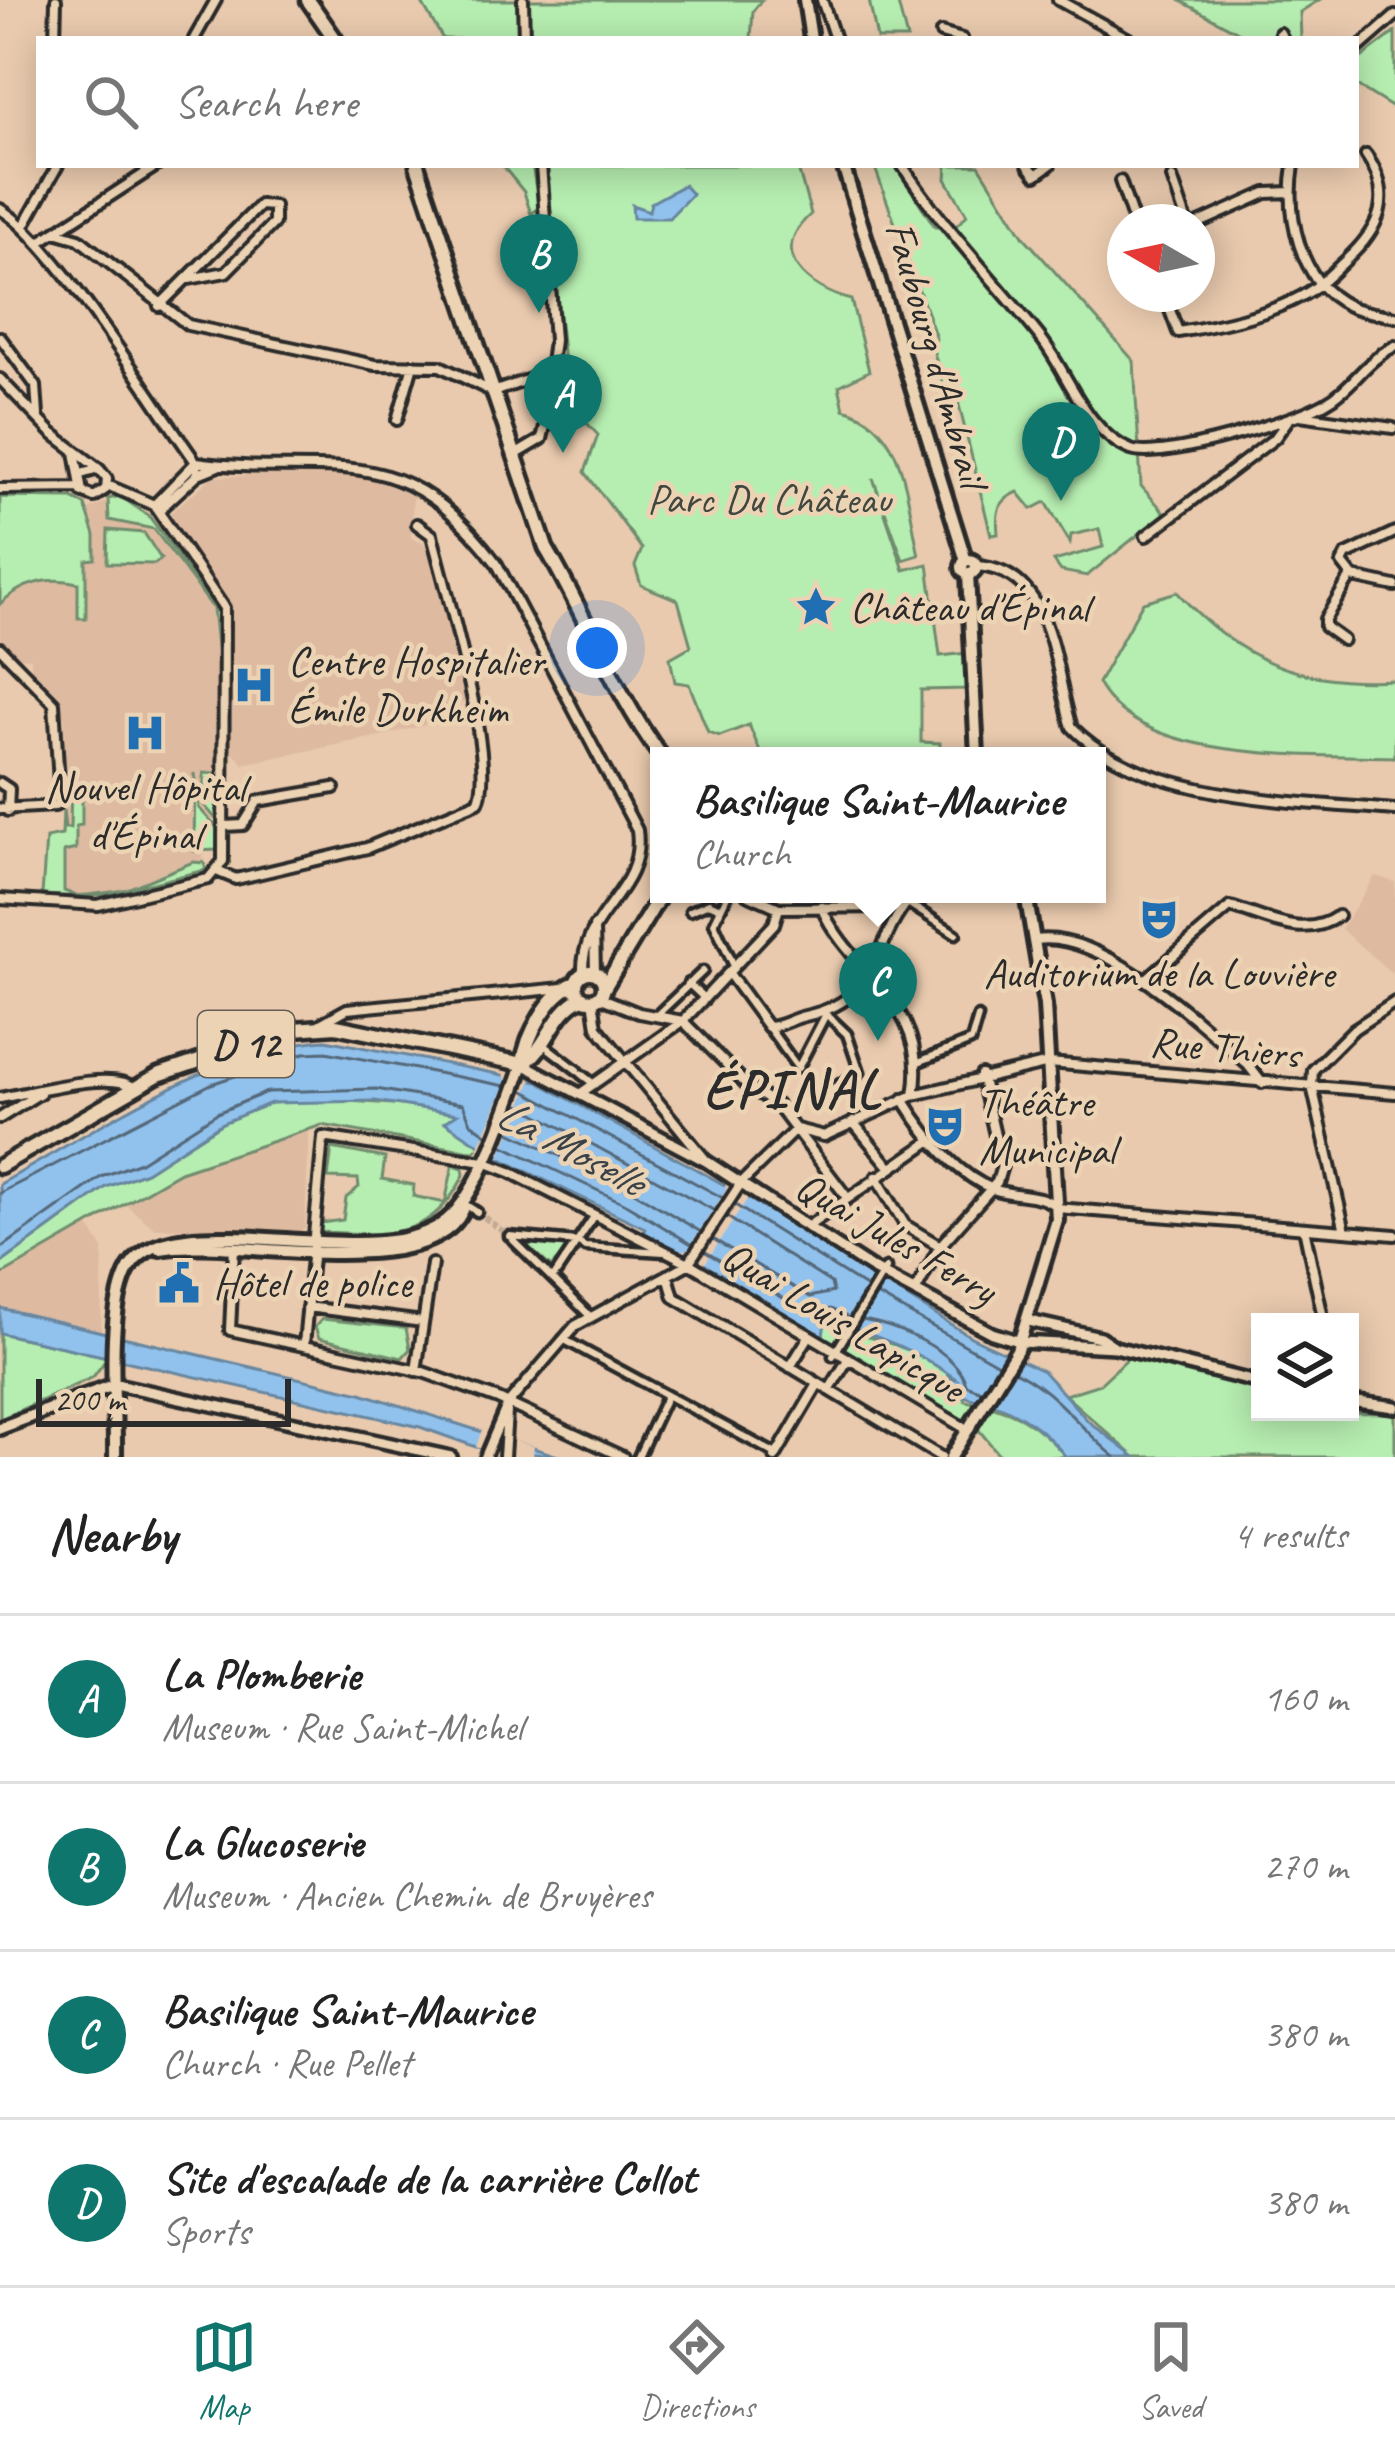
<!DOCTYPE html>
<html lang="en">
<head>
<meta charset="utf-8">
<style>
  :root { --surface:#fff; --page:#f6f6f6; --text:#222; --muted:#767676; --line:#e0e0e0; --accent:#0f766e }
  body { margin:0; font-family:Caveat,sans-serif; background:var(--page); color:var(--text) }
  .controls { position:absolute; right:36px; bottom:36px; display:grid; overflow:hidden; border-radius:0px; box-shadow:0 6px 30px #0003 }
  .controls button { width:108px; height:108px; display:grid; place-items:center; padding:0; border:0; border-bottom:3px solid var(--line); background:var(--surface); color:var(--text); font:60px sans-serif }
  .compass { position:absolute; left:1107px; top:204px; width:108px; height:108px; border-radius:50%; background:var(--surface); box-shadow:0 6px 30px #0003; rotate:279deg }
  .scale { position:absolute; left:36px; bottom:30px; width:255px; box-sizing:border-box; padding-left:12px; border:6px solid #2b2b2b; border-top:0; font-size:33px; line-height:42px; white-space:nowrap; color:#2b2b2b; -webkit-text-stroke:9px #ecd3b4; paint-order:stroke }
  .you { position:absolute; left:597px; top:648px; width:42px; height:42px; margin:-30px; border:9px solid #fff; border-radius:50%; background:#1a73e8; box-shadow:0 0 0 18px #1a73e833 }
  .badge { display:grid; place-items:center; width:78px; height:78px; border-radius:50%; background:var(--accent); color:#fff; font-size:39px; font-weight:700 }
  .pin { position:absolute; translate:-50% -99px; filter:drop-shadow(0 3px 6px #0008) }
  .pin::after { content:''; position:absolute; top:63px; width:42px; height:36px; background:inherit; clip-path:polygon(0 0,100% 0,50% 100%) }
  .popup { position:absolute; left:650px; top:747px; width:456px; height:156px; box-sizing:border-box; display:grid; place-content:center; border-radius:0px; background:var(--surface); filter:drop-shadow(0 3px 9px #0005); font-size:39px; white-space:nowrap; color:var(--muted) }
  .popup b { font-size:45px; color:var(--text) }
  .popup::after { content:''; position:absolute; left:50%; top:100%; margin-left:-24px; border:24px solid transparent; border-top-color:var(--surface) }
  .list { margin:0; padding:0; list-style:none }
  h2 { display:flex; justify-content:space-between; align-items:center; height:156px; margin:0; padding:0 48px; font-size:51px }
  h2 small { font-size:39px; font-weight:400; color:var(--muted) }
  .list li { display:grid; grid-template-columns:78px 1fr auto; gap:36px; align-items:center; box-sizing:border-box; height:168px; padding:0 48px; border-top:3px solid var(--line) }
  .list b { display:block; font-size:45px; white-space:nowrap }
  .list p { margin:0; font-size:39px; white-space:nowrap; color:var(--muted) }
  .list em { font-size:39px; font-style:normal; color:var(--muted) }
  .icon { flex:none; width:66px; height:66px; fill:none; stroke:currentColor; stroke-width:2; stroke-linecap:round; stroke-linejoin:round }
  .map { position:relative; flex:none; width:1395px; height:1457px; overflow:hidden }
  .search { position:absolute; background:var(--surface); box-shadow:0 6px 30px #0003; left:36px; right:36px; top:36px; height:132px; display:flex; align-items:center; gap:30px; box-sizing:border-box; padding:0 42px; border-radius:0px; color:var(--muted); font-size:45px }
  .sheet { height:828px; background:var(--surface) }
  nav { display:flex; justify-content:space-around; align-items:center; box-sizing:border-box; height:168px; border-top:3px solid var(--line); background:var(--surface); font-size:33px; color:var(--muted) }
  nav a { display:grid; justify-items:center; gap:6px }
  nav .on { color:var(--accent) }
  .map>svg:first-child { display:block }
  .built { fill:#debaa1 }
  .green { fill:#b6edb0; stroke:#708c6e; stroke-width:3 }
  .water { fill:#91c2ed; stroke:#68869f; stroke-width:3 }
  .pier { fill:#e9caae }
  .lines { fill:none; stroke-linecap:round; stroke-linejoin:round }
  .shore { stroke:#546779; stroke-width:3 }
  .pedestrian-tunnel { stroke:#c3aa94; stroke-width:6; stroke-dasharray:6 3; stroke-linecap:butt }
  .pedestrian-casing { stroke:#2b2b2b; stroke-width:15 }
  .minor-casing { stroke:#2b2b2b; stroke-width:16 }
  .tertiary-casing { stroke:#2b2b2b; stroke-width:18 }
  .secondary-casing { stroke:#2b2b2b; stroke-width:20 }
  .primary-casing { stroke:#2b2b2b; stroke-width:21 }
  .pedestrian { stroke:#ecd3b4; stroke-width:6 }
  .minor { stroke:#ecd3b4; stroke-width:8 }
  .tertiary { stroke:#ecd3b4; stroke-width:9 }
  .secondary { stroke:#ecd3b4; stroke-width:10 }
  .primary { stroke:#ecd3b4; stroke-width:12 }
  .labels { text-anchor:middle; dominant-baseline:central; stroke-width:9; stroke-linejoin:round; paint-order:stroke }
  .shield { fill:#ecd3b4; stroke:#655d54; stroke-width:3 }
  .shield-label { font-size:39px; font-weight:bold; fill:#2b2b2b }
  .street-label { font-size:42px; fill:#2b2b2b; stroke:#ecd3b4 }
  .park-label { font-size:42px; fill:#40483f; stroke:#ecd3b4 }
  .poi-label { font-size:42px; fill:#2b2b2b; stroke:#ecd3b4; text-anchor:start }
  .water-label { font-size:45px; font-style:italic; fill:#3a4248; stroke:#ecd3b4 }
  .district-label { font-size:54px; font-weight:bold; letter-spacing:3px; fill:#2b2b2b; stroke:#ecd3b4 }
</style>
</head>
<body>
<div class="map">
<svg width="1395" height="1457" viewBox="0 0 1395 1457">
  <rect width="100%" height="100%" fill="#e9caae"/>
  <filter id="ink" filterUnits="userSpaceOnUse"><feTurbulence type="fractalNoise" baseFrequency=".00833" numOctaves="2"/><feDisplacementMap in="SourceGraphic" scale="24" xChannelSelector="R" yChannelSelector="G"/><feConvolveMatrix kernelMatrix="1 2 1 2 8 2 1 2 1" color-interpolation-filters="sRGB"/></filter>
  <g filter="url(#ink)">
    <!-- built -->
    <path class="built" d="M329,472L376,480L413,496L411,538L430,546L466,702L424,713L426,725L380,736L243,764L235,754H220L213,823L219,830L218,850L202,851L206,871L162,875L103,896L42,895L46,838L62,834L65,722L60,701L31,669V658L19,657L0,638V498H72L88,510L120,496L153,528L212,477Z
      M1375,876L1395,882V976L1341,929Z
      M309,1129L305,1228L300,1231L154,1228L126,1205L180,1172Z
      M88,1225L103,1249L101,1331L0,1308V1276Z"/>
    <!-- green -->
    <path class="green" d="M420,0H517L518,39H443Z
      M526,0H762L753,11L751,39H527Z
      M869,0H897L907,39H877Z
      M1179,0H1319L1300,12L1301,39L1249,38Z
      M1395,32V109L1356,85V62Z
      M502,165H532L539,207L531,214L524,192Z
      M543,165H797L811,214C765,255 809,289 851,300L869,371L839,386L844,409C907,426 906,500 919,555L903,560L873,478L904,570L928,564L940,656L968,653L969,689L921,690V742L940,743V756H762L749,725L720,736L708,732L689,684L675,682L670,658L691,646L678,600L641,585L635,566L642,549L585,472L598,435L562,396L563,352Z
      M874,165H895L935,227L954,228L967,215L946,179L947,165H979L1024,237L1134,361L1141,486L1165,513L1087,576L1061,571L1054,561L1103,547L1099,529L1071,535L1070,543L1046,502L1032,509L1018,492C997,501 996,512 998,534L991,535L958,401L946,395L933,349L936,338Z
      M120,496L149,516L220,614L218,655L213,608L154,529L109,520L108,499Z
      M0,497L72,498L85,505L95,535V559L86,560V618H78V583C49,576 22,583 0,604Z
      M108,530L144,533L161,559L155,564L107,563Z
      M1177,592C1240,661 1301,686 1395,680V757C1314,754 1141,765 1098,683L1143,602Z
      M195,773L199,808L219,830L218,850L194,851Z
      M204,773L219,774L216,819L204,805Z
      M71,787L82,792V825L76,826V849L64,852V891L77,896L115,894L193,862L204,863L206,870C158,880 106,901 42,895L46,838L62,835L63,810L65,828H70Z
      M320,1099L422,1106L458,1114L447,1123L482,1145L474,1152L322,1125L180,1172L0,1276V1264L106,1187L146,1172L222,1123L271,1103Z
      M332,1148L385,1158L382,1179L414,1185L413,1196L445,1203L453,1165L463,1168L464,1175C431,1242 386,1235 320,1232L321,1223L343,1220L346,1198L359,1187L358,1179L328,1178Z
      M522,1242L573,1243L551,1267Z
      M322,1319L406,1328L410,1349L402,1358L319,1338L315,1327Z
      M829,1321C874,1347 944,1343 965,1401C1010,1407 1038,1423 1066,1457H1001L978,1429L822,1336L824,1322Z
      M0,1333L108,1357L93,1377L0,1419Z
      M1128,1358L1260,1389V1412L1395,1413V1457H1135L1065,1395L1100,1384Z"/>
    <!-- water -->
    <path class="water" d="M684,185L692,194L669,218H633L632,205L649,211L651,203Z
      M326,1040L538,1082L748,1198L971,1337L1043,1371L1089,1422L1135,1457H1066C1048,1435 1031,1420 1005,1408C980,1398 963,1403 944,1380L956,1379C916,1350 871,1332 825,1322L823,1336L843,1348L644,1232L645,1228L499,1158L445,1122L457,1114L375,1101L271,1103L222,1123L146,1172L106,1187L0,1264V1184C95,1131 216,1046 326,1040Z
      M0,1308L361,1393L561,1457L476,1447L420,1427L0,1333Z"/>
    <!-- pier -->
    <path class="pier" d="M503,1073L532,1080L499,1158L478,1149L507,1081Z
      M725,1183L748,1198L704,1265L679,1251L688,1249L726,1190Z
      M482,1429L534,1447L532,1457H508L476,1447Z"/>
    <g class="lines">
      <!-- shore -->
      <path class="shore" d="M523,1090L723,1198
        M518,1104L715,1211
        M508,1131L631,1190L701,1232
        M502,1145L624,1203L693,1245
        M0,1193L211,1084L304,1053L326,1052L506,1086
        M735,1205L867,1288
        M713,1239L810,1297L833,1292L831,1283L727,1217
        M0,1249L101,1177L140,1162L217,1113L267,1092L376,1089L463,1104L471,1123L488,1135
        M704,1251L810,1314L831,1309L849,1318
        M877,1295L998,1364
        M862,1320C895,1325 958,1350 966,1385L982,1391
        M1014,1371C1053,1388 1081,1430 1115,1457"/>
      <!-- pedestrian-tunnel -->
      <path class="pedestrian-tunnel" d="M477,1212L509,1236"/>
      <!-- pedestrian casing -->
      <g class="pedestrian-casing">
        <path id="pedestrian" d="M728,894L714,923L734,966
          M906,902L956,934
          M690,911L709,903L718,907
          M688,983L705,999
          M658,1014L703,971
          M769,1028L798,1068L826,1014L847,1034L860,1072L823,1094
          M543,1044L577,1070
          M916,1063L971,1041L978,1017
          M581,1074L594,1084
          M466,1205L477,1212
          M509,1236L577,1242L595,1215
          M513,1240L591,1317
          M555,1275L577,1242L585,1247L664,1252
          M563,1339L776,1454
          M833,1356L886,1268
          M638,1457L666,1397"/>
      </g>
      <!-- minor casing -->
      <g class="minor-casing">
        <path id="minor" d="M523,0L524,39
          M822,0L835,39
          M1058,0L1129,39
          M941,33L962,39
          M1280,33L1283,39
          M55,39L56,0
          M194,39L216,0
          M1356,50L1395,16
          M902,165C943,228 993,278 1040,337C1068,372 1086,433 1131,450C1163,461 1295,420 1325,403C1354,387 1364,361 1395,346
          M1028,165L1036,175L1050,165
          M1294,165C1286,213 1298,282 1349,306C1362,312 1381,314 1395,317
          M1172,178L1187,222
          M1120,181L1134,222
          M0,209C54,240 154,404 196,462L198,474
          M1197,224L1266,193L1290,192
          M24,226L58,165
          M55,232L79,239L188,325L375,365L440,366L493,392L550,372L554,340L541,165
          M38,243L158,165
          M1164,294L1178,332C1221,325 1264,316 1302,296C1319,287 1332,273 1346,260C1380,229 1395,196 1366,155
          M159,306L260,205L274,206V223L226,272L189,279
          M0,337L36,386L38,415
          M0,379L52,433L99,469
          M1300,415L1393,428
          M397,420L413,365
          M75,452L82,492L94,497L106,489L107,479L99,469L81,474
          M515,455L542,439L552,397L543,374
          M196,462C331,480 397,431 497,564L637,830C646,894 580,911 583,974
          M0,489L80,488
          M154,505L195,463
          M158,511L198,474L218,466
          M1395,532L1346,555L1342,563L1353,577L1395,586
          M1146,536L1275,438L1288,420
          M976,566C1055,570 1053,670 1072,727C1145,802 1297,801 1395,810
          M1343,640L1325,627V619L1351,576
          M0,648L54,703L60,799L55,806L0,809
          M0,783L9,789L8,811
          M225,826L243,825L258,801L334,788
          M219,872L236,879L367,848L478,802C498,765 444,584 432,535L417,524
          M747,894L779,908L899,907
          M0,899L98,905L208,879L223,861L224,608L154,505L107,485
          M821,906C849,975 931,1002 914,1095
          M594,927L595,973
          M1036,940C1103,930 1201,1024 1248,1065L1262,1083
          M730,975L768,1027C783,1026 791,1019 805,1016C885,999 870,941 914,894
          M1145,980L1230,907C1265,916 1303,941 1338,916
          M599,997L639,1013L683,1021L749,1087L777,1105L846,1196
          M593,1000L597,1027L705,1159
          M320,1024L347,1009L563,988
          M581,1093L683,1021L774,924L779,908
          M0,1098C30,1093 113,1069 134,1088
          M903,1099C924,1133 954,1174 993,1189C1013,1197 1043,1192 1057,1208L1395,1235
          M0,1118L40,1093
          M853,1122L890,1167
          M876,1177L905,1225L940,1246
          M807,1227L932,1140
          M1304,1228L1324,1322
          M1345,1231L1312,1086L1313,1070L1354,1029L1395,1002
          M234,1248L230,1330L423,1372L498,1399L623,1457
          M668,1276L674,1297L941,1457
          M915,1292L940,1246L997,1182L1002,1166L981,1075
          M307,1307L423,1322
          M304,1345L323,1137L484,1162L510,1172L685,1261L968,1430
          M790,1367L808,1338
          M416,1371L432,1264
          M829,1390L847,1361
          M485,1457L507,1405L575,1326L688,1264L741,1183L796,1129L824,1136L914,1095L1049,1063L1395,1093
          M504,1457L507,1412
          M775,1457L818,1384"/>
      </g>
      <!-- tertiary casing -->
      <g class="tertiary-casing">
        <path id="tertiary" d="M523,1064L706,1161L871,1268L992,1333L1021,1342L1115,1347L1260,1383
          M1029,1321L1100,1337L1115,1347
          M116,1384L451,1457
          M1350,1401L1395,1407"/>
      </g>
      <!-- secondary casing -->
      <g class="secondary-casing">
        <path id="secondary" d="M805,0L811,39
          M843,165L966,561
          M962 567a7 7 0 1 1 14 0a7 7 0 1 1-14 0Z
          M968,574L977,756
          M160,1249C231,1235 427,1286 463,1210
          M0,1428L116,1384
          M115,1457C116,1406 106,1319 126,1274C162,1192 375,1281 447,1220C480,1193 508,1106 523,1064
          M951,1457L1017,1350L1057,1220L1045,1005L1026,894"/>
      </g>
      <!-- primary casing -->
      <g class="primary-casing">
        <path id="primary" d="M308,0L335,39
          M417,165L546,548C587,617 613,691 661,756
          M576 986a14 14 0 1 1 28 0a14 14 0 1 1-28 0Z
          M604,988L661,894
          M523,1064C526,1036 549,993 576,983
          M523,1064C550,1046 552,1012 582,998
          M0,1166L158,1075L294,1029L336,1026L523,1064"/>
      </g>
      <!-- pedestrian -->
      <use href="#pedestrian" class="pedestrian"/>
      <!-- minor -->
      <use href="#minor" class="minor"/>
      <!-- tertiary -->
      <use href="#tertiary" class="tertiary"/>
      <!-- secondary -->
      <use href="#secondary" class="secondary"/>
      <!-- primary -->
      <use href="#primary" class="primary"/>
    </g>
  </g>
  <!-- icons -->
  <defs>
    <g id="sight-bare" transform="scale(3.24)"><path d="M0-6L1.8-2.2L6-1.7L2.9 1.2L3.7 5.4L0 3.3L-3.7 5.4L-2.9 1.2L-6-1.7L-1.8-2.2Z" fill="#1f6fb2" stroke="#ecd3b4" stroke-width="2.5" paint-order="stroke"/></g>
    <g id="hospital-bare" transform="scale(3.24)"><path d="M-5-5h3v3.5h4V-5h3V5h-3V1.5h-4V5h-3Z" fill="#1f6fb2" stroke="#ecd3b4" stroke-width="2.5" paint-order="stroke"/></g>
    <g id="theatre-bare" transform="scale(3.24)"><path d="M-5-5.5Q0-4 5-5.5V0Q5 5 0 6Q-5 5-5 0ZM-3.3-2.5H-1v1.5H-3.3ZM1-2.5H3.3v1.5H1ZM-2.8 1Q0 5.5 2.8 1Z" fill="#1f6fb2" stroke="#ecd3b4" stroke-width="2.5" paint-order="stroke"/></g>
    <g id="civic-bare" transform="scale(3.24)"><path d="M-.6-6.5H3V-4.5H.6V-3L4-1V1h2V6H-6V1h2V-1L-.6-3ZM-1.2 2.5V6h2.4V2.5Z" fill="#1f6fb2" stroke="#ecd3b4" stroke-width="2.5" paint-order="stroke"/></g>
  </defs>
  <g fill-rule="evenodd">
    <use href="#sight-bare" x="816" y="607"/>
    <use href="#hospital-bare" x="254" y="685"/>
    <use href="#hospital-bare" x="145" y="733"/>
    <use href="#theatre-bare" x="1159" y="919"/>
    <use href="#theatre-bare" x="945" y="1126"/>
    <use href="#civic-bare" x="179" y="1283"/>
  </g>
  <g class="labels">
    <!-- shield labels -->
    <rect class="shield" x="198" y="1011" width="96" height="66" rx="9"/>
    <g class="shield-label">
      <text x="246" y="1044">D 12</text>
    </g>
    <!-- street labels -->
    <g class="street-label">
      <text transform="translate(936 354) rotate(74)">Faubourg d'Ambrail</text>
      <text transform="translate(1225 1048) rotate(5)">Rue Thiers</text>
      <text transform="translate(896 1238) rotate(30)">Quai Jules Ferry</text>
      <text transform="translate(843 1322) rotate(31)">Quai Louis Lapicque</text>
    </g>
    <!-- park labels -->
    <g class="park-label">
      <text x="769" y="499">Parc Du Château</text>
    </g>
    <!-- poi labels -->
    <g class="poi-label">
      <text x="850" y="607">Château d'Épinal</text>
      <text x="288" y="661">Centre Hospitalier<tspan x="288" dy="48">Émile Durkheim</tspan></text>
      <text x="145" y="787" text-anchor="middle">Nouvel Hôpital<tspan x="145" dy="48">d'Épinal</tspan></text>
      <text x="1159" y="973" text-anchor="middle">Auditorium de la Louvière</text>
      <text x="979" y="1102">Théâtre<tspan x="979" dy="48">Municipal</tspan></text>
      <text x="213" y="1283">Hôtel de police</text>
    </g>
    <!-- water labels -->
    <g class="water-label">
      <text transform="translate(570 1147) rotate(28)">La Moselle</text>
    </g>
    <!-- district labels -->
    <g class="district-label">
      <text x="793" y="1089">ÉPINAL</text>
    </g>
  </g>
</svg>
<div class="controls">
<button><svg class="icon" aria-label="layers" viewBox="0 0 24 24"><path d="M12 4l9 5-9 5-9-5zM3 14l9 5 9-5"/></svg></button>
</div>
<svg class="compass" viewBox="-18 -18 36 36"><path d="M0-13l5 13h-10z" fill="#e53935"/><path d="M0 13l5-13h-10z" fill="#767676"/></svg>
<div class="scale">200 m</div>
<div class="you"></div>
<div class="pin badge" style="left:563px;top:453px">A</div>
<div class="pin badge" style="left:539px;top:313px">B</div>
<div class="pin badge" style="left:878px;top:1041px">C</div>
<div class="popup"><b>Basilique Saint-Maurice</b>Church</div>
<div class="pin badge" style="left:1061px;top:501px">D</div>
<div class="search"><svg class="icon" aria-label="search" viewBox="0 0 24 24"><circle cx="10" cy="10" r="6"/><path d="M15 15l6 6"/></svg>Search here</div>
</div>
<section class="sheet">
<h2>Nearby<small>4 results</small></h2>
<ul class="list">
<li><span class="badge">A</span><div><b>La Plomberie</b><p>Museum · Rue Saint-Michel</p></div><em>160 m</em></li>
<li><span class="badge">B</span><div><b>La Glucoserie</b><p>Museum · Ancien Chemin de Bruyères</p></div><em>270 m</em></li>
<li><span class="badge">C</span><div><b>Basilique Saint-Maurice</b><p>Church · Rue Pellet</p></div><em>380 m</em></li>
<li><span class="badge">D</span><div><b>Site d'escalade de la carrière Collot</b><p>Sports</p></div><em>380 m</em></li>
</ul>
</section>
<nav>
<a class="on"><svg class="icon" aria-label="map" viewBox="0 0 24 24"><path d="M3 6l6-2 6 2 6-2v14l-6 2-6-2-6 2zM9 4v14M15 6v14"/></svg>Map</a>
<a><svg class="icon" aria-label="directions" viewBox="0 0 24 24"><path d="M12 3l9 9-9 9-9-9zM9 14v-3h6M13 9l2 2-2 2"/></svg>Directions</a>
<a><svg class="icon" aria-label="saved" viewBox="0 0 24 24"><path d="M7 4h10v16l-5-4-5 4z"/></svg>Saved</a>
</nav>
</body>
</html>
